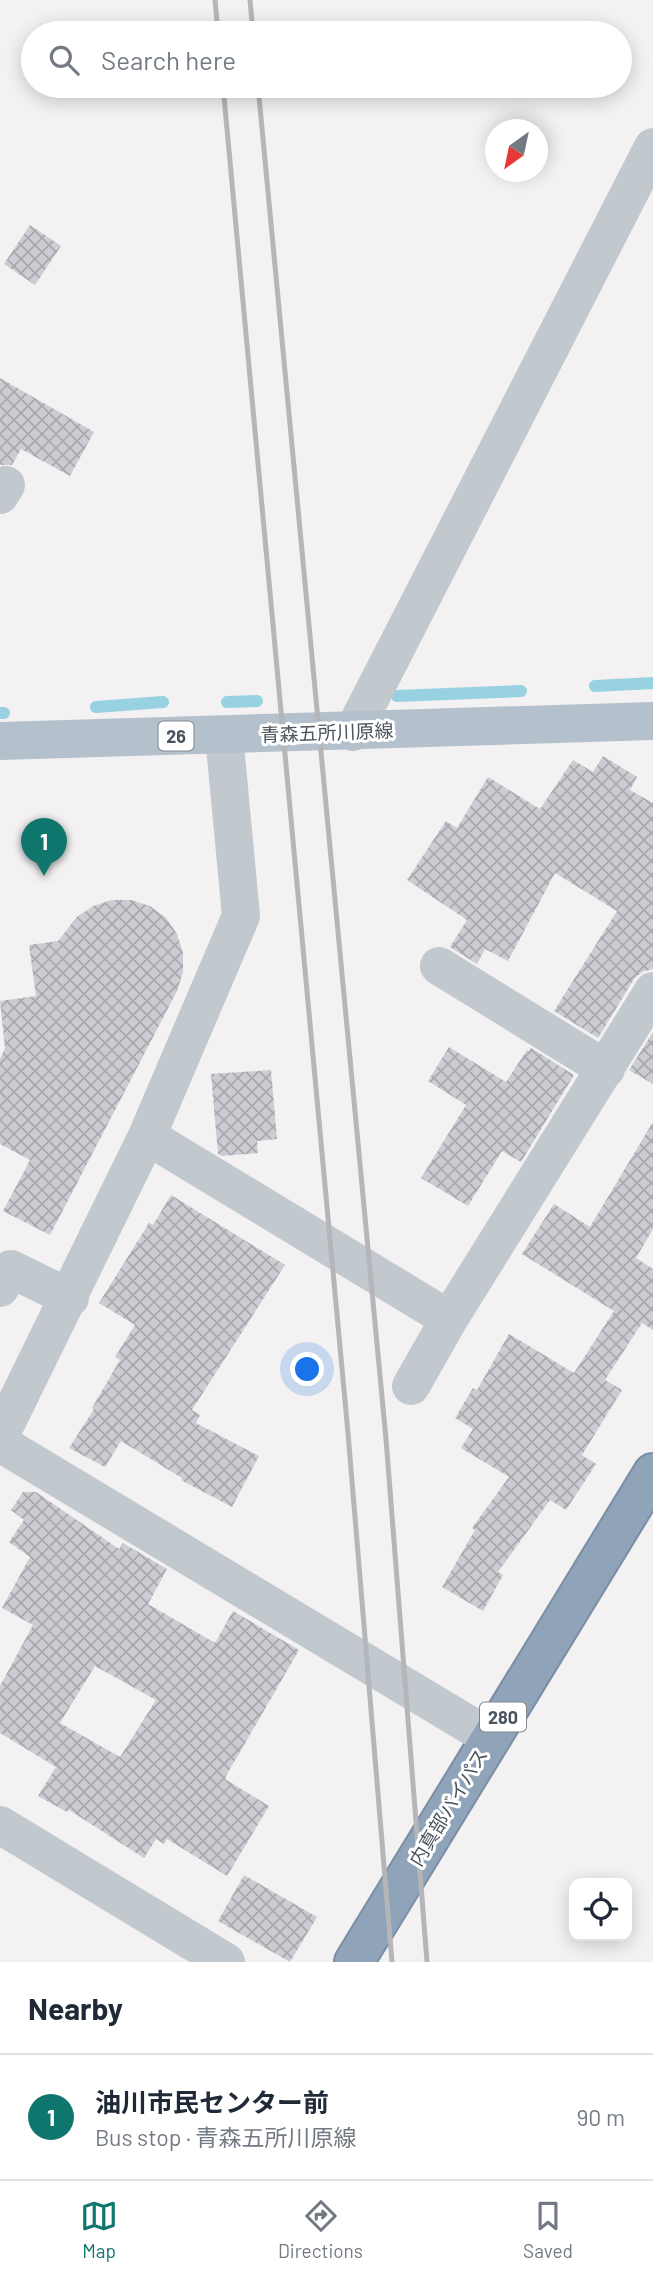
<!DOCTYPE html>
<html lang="en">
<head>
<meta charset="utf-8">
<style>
  :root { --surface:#fff; --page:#f2f2f3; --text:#1f2937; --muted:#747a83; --line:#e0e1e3; --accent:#0f766e }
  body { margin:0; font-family:Barlow,"Noto Sans JP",sans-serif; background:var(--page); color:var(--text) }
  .controls { position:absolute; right:21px; bottom:21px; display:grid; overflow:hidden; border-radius:14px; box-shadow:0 4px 18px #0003 }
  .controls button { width:63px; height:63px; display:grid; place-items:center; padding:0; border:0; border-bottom:2px solid var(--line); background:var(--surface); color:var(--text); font:35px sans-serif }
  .compass { position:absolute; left:485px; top:119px; width:63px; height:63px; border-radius:50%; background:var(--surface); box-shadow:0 4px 18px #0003; rotate:213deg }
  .you { position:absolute; left:308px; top:1370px; width:24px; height:24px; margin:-18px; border:5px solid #fff; border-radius:50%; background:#1a73e8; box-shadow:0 0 0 10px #1a73e833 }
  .badge { display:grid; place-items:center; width:46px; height:46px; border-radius:50%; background:var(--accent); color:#fff; font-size:23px; font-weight:700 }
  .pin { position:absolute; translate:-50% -58px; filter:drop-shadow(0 2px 4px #0008) }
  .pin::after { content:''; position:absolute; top:37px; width:24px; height:21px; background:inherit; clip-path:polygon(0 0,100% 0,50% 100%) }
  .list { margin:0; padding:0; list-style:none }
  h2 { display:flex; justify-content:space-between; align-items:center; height:91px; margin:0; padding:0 28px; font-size:30px }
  h2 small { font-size:23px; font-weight:400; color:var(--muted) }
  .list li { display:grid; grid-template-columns:46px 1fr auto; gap:21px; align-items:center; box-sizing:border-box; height:126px; padding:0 28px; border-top:2px solid var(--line) }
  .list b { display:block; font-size:26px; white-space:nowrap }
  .list p { margin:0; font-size:23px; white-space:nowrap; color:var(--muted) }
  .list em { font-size:23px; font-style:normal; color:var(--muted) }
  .icon { flex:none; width:38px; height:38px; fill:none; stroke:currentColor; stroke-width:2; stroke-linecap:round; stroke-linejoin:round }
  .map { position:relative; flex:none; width:653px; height:1962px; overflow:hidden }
  .search { position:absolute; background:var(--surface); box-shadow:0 4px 18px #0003; left:21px; right:21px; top:21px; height:77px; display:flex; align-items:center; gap:18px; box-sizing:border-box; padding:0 24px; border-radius:38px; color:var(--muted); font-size:26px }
  .sheet { height:217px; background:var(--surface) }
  nav { display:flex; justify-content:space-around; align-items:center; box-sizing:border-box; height:98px; border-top:2px solid var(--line); background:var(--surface); font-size:19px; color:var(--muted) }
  nav a { display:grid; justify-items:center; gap:4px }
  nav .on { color:var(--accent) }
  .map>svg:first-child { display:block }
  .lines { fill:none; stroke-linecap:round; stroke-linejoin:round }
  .stream { stroke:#98d2e2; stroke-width:12 }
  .building { fill:url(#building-cross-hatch); fill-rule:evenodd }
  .highway-casing { stroke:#7a8ea5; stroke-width:42 }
  .minor { stroke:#c1c8ce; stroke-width:38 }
  .major { stroke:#b4c0cc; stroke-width:38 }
  .highway { stroke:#8fa3b9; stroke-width:38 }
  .rail { stroke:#b4b6ba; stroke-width:5 }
  .labels { text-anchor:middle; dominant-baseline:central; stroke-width:6; stroke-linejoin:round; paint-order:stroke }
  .shield { fill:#fff; stroke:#81878d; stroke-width:2 }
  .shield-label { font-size:18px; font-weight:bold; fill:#4b545c }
  .street-label { font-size:19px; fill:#4b545c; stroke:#fff }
</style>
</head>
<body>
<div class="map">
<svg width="653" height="1962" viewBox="0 0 653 1962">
  <defs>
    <pattern id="building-cross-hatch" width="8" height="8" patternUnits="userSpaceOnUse" patternTransform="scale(1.75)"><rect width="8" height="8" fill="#cccdd3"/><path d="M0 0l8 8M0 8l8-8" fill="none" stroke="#a8a9ae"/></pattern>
  </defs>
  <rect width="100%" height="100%" fill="#f3f1f1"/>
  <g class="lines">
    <!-- stream -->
    <path class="stream" d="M595,686L653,683
      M397,696L521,691
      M227,702L257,701
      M96,707L163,702
      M0,713H4"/>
  </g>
  <!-- building -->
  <path class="building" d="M30,225L61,246L35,285L4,264Z
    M0,378L94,432L70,476L21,449L12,465H0Z
    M603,756L637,777L630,790L653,803V969L642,972L634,979L598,1038L554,1011L617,911L555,873L508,961L485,949L477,964L450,947L467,920L407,880L446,821L457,828L488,777L540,809L573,760L593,772Z
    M112,900H131L150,906L166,918L177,934L183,953V972L177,991L50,1235L3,1211L30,1160L0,1144V1059L5,1048L0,1001L36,996L29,945L58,941L77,917L93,906Z
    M653,1032V1084L629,1070Z
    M449,1047L506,1082L527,1050L529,1051L531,1048L574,1075L521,1162L502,1151L468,1206L421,1178L466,1105L428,1081Z
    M271,1070L277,1139L257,1141L258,1153L222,1156L218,1154L211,1074Z
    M653,1122V1229L636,1258L653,1269V1330L642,1323L605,1380L622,1390L582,1455L596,1464L566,1510L550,1500L498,1572L503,1575L483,1611L442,1587L475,1530L472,1528L509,1477L461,1448L473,1429L455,1418L473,1388L477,1390L509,1334L574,1373L614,1311L522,1254L554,1204L590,1227Z
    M171,1195L285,1265L192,1410L200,1415L196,1423L259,1456L232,1507L181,1480L182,1478L121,1441L105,1467L69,1448L94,1409L92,1408L120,1360L115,1357L135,1325L99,1303L149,1223L153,1225Z
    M23,1492H36L119,1549L123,1543L167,1569L148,1604L215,1643L233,1611L299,1650L226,1776L225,1779L269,1806L227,1876L167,1839L164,1844L156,1839L144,1858L69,1810L67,1812L38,1796L56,1767L0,1733V1686L33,1625L2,1608L30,1557L9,1542L24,1520L11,1510ZM95,1666L156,1700L120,1757L60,1723Z
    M244,1875L317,1917L290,1962L218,1921Z"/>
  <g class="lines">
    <!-- highway casing -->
    <g class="highway-casing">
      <path id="highway" d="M354,1962L653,1473"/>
    </g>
    <!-- minor -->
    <path class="minor" d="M0,495L6,485
      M353,732L653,147
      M439,966L606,1069
      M147,1136L449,1319
      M0,1288L11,1269L70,1298
      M411,1386L449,1319L653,991
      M0,1436L147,1136L241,916L224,735
      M0,1443L491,1738
      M0,1825L226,1962"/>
    <!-- major -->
    <path class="major" d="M0,741L653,721"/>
    <!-- highway -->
    <use href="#highway" class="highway"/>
    <!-- rail -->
    <path class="rail" d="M215,0L218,33
      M250,0L253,33
      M223,86L348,1433L392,1962
      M258,86L386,1439L427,1962"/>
  </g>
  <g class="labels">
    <!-- shield labels -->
    <g class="shield">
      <rect x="158.5" y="721.5" width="35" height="29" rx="5"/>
      <rect x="480" y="1702.5" width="46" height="29" rx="5"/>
    </g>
    <g class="shield-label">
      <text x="176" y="736">26</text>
      <text x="503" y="1717">280</text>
    </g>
    <!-- street labels -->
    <g class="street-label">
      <text transform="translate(327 732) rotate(-2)">青森五所川原線</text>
      <text transform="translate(448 1807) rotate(-59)">内真部バイパス</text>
    </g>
  </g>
</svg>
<div class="controls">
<button><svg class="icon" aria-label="locate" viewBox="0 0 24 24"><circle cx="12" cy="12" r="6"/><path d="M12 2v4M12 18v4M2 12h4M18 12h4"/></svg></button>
</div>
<svg class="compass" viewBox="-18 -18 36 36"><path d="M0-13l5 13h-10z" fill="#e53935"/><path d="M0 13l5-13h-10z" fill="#747a83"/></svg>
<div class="you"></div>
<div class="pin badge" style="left:44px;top:876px">1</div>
<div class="search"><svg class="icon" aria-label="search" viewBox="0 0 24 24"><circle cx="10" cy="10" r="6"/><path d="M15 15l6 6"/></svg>Search here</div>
</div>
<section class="sheet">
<h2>Nearby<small></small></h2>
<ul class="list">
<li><span class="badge">1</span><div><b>油川市民センター前</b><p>Bus stop · 青森五所川原線</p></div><em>90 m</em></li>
</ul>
</section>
<nav>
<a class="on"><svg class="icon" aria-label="map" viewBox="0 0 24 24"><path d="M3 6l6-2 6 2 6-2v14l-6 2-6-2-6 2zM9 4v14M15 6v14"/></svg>Map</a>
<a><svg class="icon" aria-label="directions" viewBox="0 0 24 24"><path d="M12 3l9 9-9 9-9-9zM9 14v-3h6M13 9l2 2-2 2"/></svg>Directions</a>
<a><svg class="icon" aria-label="saved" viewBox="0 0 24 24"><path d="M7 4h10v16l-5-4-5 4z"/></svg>Saved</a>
</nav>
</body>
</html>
